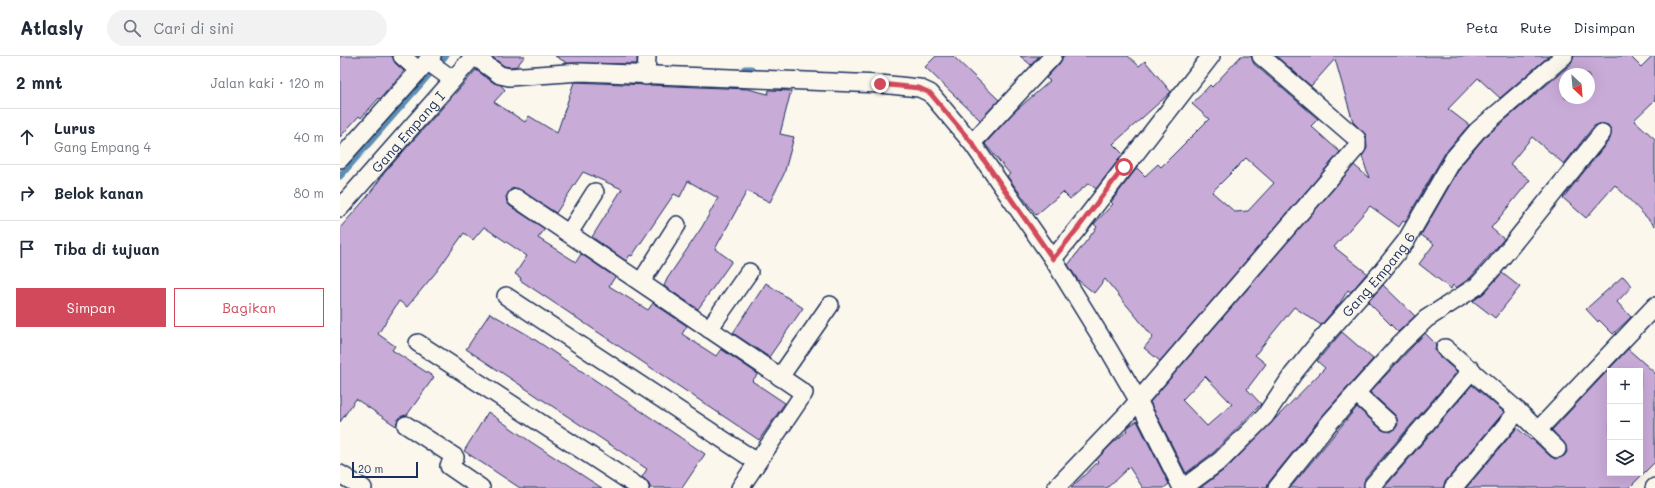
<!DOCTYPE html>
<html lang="id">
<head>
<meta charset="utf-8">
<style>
  :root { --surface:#fff; --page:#f2f2f3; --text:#1f2937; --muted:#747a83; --line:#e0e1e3; --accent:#d1495b }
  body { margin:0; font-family:Mali,sans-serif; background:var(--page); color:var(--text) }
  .controls { position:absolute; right:12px; bottom:12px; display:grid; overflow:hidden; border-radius:0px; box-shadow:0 4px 16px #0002 }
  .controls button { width:36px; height:36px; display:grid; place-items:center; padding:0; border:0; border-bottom:1px solid var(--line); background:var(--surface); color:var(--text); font:20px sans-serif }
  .compass { position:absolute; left:1219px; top:12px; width:36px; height:36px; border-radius:50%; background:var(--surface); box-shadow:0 4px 16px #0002; rotate:154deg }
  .scale { position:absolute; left:12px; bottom:10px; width:66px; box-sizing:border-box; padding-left:4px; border:2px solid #1b2f5e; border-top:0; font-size:11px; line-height:14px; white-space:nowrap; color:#1b2f5e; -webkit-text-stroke:3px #fbf7ec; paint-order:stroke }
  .stop { position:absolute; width:12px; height:12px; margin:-9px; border:3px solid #d1495b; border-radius:50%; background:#fff }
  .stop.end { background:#d1495b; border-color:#fff; box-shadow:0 1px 4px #0008 }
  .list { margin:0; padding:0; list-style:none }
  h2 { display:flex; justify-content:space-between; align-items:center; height:52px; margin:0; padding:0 16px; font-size:17px }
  h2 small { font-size:13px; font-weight:400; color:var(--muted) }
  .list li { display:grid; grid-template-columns:26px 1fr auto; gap:12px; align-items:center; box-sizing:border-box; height:56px; padding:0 16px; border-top:1px solid var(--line) }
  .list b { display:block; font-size:15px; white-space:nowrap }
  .list p { margin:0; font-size:13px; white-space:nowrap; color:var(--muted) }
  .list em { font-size:13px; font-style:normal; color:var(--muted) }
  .actions { display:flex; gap:8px; padding:12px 16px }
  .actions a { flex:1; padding:9px 0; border:1px solid var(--accent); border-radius:0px; text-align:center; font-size:14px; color:var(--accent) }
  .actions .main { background:var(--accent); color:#fff }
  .icon { flex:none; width:22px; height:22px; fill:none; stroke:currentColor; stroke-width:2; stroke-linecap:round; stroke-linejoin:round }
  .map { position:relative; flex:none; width:1315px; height:432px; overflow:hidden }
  header { display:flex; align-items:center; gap:24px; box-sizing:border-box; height:56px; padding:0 20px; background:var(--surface); border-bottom:1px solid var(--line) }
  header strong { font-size:19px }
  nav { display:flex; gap:22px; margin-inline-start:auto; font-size:14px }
  .search { width:280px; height:36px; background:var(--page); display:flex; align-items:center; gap:10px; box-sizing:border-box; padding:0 14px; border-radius:22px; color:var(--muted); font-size:15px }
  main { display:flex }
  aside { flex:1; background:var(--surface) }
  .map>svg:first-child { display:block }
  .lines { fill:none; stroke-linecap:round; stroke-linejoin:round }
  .stream { stroke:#5d8eb2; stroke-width:7 }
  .building { fill:#c8abd7; stroke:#1b2f5e; fill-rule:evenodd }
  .street-casing { stroke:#1b2f5e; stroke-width:20 }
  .street { stroke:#fbf7ec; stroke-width:17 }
  .route { stroke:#d1495b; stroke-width:5 }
  .labels { text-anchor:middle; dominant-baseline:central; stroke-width:3; stroke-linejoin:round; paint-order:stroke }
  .street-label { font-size:14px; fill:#1b2f5e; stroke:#fbf7ec }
</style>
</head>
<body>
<header>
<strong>Atlasly</strong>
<div class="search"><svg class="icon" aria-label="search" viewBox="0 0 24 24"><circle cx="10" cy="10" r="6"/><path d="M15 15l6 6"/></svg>Cari di sini</div>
<nav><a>Peta</a><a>Rute</a><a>Disimpan</a></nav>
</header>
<main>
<aside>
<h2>2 mnt<small>Jalan kaki · 120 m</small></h2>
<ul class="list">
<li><svg class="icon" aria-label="ahead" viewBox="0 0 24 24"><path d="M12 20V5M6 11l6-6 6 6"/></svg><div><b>Lurus</b><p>Gang Empang 4</p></div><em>40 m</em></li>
<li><svg class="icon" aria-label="right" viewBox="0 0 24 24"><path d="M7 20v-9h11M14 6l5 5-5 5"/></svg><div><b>Belok kanan</b></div><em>80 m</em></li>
<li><svg class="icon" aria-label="arrive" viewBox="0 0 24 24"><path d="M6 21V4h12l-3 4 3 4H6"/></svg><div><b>Tiba di tujuan</b></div></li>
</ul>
<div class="actions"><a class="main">Simpan</a><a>Bagikan</a></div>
</aside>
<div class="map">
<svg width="1315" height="432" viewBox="0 0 1315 432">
  <rect width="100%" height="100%" fill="#fbf7ec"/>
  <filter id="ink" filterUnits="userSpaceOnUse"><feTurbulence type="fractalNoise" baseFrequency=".025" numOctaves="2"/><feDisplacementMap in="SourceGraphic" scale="8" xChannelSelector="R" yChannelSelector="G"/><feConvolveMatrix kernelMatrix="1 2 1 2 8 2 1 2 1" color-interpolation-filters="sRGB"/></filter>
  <g filter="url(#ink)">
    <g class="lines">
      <!-- stream -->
      <path class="stream" d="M235,8L248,7
        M405,13H411
        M0,120L105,0"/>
    </g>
    <!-- building -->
    <path class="building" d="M0,0H52L55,7L64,15L40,43L39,42L21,62L19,60L0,81Z
      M151,0H185L177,10L170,11L164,10Z
      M215,0H297V8L227,7Z
      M596,0H613L659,44L640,64L585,11Z
      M680,0H699L691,9Z
      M723,0H788L799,10L805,5L831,36L773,88L783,98L756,133L749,127L730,143L723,136L696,159L667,120L670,118L645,88L673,57L710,25L706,22L720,7Z
      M901,0H911L914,8L978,63L971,70L1000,96L820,305L804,292L813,281L765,223L754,237L738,224L728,209L757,171L754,168L773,148L771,146L797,112L805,120L818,108L821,111L869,63L852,48L870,29L872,31ZM906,102L934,127L908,155L895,156L872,136Z
      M936,0H1209L1160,42L1138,22L1108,53L1129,69L1105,97L1065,166L1063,165L1059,171L1030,150L994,191L1027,217L1011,236L1008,234L1000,247L981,269L954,251L915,299L926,308L907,333L921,348L874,396L846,417L810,346L1014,109L1029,122L1022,100L1027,92L1026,79L1013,66L995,3L971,30ZM865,320L892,348L867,370L842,344Z
      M1234,0H1290L1301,11L1312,0H1315V44L1294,64L1315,83V170L1275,129L1246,162L1223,142L1270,83L1271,74L1268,69L1259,68L1254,70L1224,108L1192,81L1170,108L1190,124L1151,172L1164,183L1130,222L1116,232L1113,229L1111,233L1079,208L1094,188L1081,179L1122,108L1144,82L1231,8ZM1225,18H1249V42H1225Z
      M136,14L154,27L161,29L165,34L154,46L185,66L189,60L217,77L234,26L408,33L428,38L429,34L451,35L440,78L454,81L444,118L430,146L407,135L375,193L392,205L358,253L324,230L327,223L362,171L378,142L348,125L340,141L334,138L292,200L290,199L286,205L252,181L282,133L243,116L216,157L177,132L171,133L166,141L167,146L170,150L205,173L198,182L236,206L241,198L275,221L269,230L308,254L313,247L347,270L342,278L376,300L381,293L418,318L412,325L445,347L419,384L180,224L181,222L175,218L187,200L144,171L133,184L124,177L97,215L67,251L59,245L38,278L55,290L52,294L94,321L67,359L62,360L58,363L56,370L16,343L0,366V172L27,141L45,116Z
      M1162,217L1180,231L1155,262L1133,245L1144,237Z
      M1283,220L1292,230L1277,246L1291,261L1273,278L1259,264L1258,266L1246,253Z
      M426,227L463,252L429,301L393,277Z
      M1043,229L1075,260L1058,276L1028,246Z
      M150,257L188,279L365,398L342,432H310L309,427L302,421L307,413L126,293Z
      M1002,276L1033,303L982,360L929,426L927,432H860L888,411L985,312L977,305Z
      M1085,277L1096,288L1095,295L1098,299L1117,316L1025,422L1024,432H950L1017,351L1042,374L1051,376L1056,372L1058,368L1055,359L1030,336Z
      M1288,293L1315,317V406L1289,432H1126L1177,372L1191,384L1192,383L1210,400L1215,403L1224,400L1227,396L1226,390L1212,374ZM1270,315H1300V417H1270Z
      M1132,329L1164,356L1105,426L1103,432H1044Z
      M148,356L191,386L262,432H180L124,395Z
      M797,365L829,428L824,432H803L789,411L767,432H731L758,406L756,404L773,387L787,375L786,374L788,371Z"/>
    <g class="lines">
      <!-- street casing -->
      <g class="street-casing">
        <g id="street">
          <path d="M62,0L79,15"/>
          <path d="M134,0L160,19L169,21L241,16L540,28L579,32L590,37L632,87L713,203L769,294L798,344L842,432"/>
          <path d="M87,5L112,23"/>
          <path d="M306,20L307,0"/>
          <path d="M632,87L713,0"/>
          <path d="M0,103L92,0"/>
          <path d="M176,142L464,337L400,432"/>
          <path id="s1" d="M0,152L134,0"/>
          <path d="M229,177L255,136"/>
          <path d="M713,203L738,172L871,0"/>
          <path d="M301,226L337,169"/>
          <path d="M166,240L417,406"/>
          <path d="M369,273L409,216"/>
          <path d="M78,287L300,432"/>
          <path d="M1105,292L1178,355"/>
          <path d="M440,321L490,249"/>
          <path d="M1016,337L1048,366"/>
          <path d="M66,369L115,401L109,410L141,432"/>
          <path d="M1198,374L1315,250"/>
          <path d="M0,418L23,432"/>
          <path d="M1033,429L1132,314"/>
          <path d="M716,432L786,359L1017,91V83L921,0"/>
          <path id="s2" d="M843,432L881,404L925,360L953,318L979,286L1039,219L1066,185L1114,102L1137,75L1224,0"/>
          <path d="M937,432L990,366L1060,288L1086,263L1137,230L1155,210L1262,77"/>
          <path d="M1113,432L1178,355L1217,393"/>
          <path d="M1314,432L1315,431"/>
        </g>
      </g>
      <!-- street -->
      <use href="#street" class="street"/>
    </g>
  </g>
  <g class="lines" filter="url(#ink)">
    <!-- route -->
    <path class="route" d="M540,28L579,32L590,37L632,87L713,203L738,172L784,111"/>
  </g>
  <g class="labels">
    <!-- street labels -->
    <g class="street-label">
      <text stroke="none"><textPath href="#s1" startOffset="102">Gang Empang I</textPath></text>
      <text stroke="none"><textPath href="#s2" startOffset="291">Gang Empang 6</textPath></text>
    </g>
  </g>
</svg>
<div class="controls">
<button>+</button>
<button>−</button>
<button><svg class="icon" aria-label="layers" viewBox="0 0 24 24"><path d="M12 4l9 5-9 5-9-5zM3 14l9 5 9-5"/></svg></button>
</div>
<svg class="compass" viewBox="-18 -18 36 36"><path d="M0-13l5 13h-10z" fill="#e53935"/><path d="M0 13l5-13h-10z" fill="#747a83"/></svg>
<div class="scale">20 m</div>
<div class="stop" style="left:784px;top:111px"></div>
<div class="stop end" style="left:540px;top:28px"></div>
</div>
</main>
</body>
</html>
